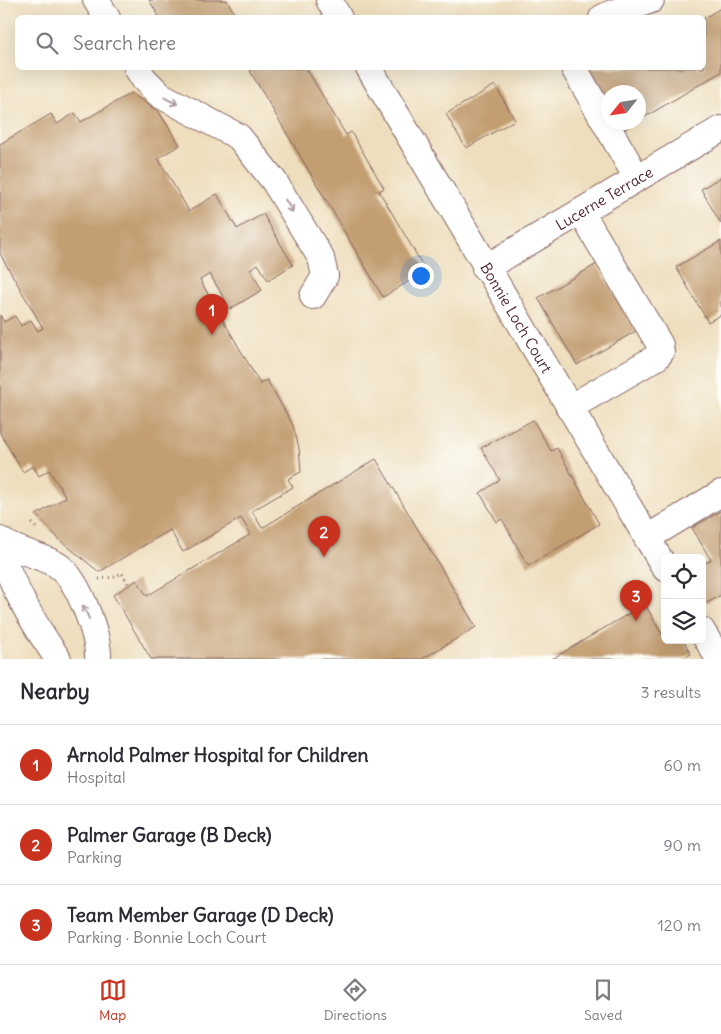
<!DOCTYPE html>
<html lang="en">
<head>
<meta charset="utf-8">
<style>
  :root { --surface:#fff; --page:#f7f7f7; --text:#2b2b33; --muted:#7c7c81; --line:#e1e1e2; --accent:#c8321e }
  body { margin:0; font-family:Delius,sans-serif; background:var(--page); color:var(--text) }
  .controls { position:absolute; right:15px; bottom:15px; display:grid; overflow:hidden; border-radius:8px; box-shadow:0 5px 20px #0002 }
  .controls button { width:45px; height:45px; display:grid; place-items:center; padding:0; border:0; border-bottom:1px solid var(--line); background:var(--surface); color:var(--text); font:25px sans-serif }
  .compass { position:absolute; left:601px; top:85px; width:45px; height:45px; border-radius:50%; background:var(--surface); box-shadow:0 5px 20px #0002; rotate:240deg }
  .you { position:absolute; left:420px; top:275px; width:18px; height:18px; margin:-12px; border:4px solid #fff; border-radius:50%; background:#1a73e8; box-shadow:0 0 0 8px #1a73e833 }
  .badge { display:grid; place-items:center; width:32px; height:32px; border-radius:50%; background:var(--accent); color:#fff; font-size:16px; font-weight:700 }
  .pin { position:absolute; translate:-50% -41px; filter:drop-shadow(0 1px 2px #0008) }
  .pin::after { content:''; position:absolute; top:26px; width:18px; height:15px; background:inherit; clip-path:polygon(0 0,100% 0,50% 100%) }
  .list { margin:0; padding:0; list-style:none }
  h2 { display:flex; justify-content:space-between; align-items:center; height:65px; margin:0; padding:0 20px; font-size:21px }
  h2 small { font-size:16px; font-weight:400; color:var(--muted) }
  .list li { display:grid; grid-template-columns:32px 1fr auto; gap:15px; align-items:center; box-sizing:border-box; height:80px; padding:0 20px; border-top:1px solid var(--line) }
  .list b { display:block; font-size:19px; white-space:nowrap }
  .list p { margin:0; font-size:16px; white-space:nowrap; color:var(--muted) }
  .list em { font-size:16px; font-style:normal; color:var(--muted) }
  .icon { flex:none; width:28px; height:28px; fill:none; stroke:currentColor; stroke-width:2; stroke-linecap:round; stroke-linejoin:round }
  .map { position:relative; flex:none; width:721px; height:659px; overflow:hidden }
  .search { position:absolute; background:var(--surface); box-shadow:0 5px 20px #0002; left:15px; right:15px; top:15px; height:55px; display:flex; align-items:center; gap:12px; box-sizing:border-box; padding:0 18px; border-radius:8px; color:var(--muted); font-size:19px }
  .sheet { height:305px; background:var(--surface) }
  nav { display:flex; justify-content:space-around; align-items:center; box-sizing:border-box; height:70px; border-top:1px solid var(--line); background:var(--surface); font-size:14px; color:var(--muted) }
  nav a { display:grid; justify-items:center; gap:2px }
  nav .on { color:var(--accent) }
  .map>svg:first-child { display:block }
  .building { fill:#c39e72 }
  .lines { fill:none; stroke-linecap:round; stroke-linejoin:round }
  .minor-casing { stroke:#83625e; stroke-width:28 }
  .path { stroke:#83625e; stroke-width:3; stroke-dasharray:1 4; stroke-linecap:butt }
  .minor { stroke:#fff; stroke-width:26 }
  .oneway { stroke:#ae9aa0 }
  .labels { text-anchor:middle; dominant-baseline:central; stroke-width:4.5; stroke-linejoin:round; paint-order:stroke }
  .street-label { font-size:15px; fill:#4a1f2b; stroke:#fdfcf7 }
</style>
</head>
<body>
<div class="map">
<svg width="721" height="659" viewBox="0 0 721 659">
  <rect width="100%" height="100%" fill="#fdfcf7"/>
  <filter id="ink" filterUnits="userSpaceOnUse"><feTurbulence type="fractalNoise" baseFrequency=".02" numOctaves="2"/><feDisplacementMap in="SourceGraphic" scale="10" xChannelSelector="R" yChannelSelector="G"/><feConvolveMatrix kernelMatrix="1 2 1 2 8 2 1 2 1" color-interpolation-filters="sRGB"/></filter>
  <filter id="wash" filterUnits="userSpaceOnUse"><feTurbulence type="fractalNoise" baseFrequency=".0096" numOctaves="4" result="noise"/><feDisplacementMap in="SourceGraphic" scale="20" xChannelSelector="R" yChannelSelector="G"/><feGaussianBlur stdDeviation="1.12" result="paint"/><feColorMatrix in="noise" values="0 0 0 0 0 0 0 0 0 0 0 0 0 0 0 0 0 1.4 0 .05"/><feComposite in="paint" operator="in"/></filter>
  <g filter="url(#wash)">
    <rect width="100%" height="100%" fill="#eedebd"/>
    <g id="blocks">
      <!-- building -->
      <path class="building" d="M149,0H227L235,14L228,18H160Z
        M721,8V72L638,121V92H608V112L582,68H704V18Z
        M256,68H306L346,135L351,132L384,188L379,191L426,271L383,297L250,71Z
        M495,85L515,120L466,148L446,114Z
        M131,93L159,112L180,145L158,158L189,211L217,194L237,229L263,214L293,265L268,280L258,264L250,269L262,290L230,309L210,274L200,280L260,384L267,380L293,425L299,448L301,472L288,479L293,487L252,511L262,528L376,459L476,627L422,659H151L113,595L137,580L147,596L251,534L241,518L183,552L170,530L99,572L61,541L36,515L66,497L49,470L39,476L33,466L23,472L0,433V315L4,322L15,316L21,326L31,320L38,331L43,328L0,254V144L51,114L57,124L75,113L81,122Z
        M614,122H635L620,132Z
        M721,177V224L701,189Z
        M721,241V315L708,322L676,267Z
        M597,264L636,331L577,365L538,298Z
        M533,420L551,451L557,448L599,524L528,566L502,519L497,522L480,493L500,480L481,448Z
        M721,511V595L707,603L702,595V565L711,560L692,528Z
        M645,604L665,640H683L691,654L682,659H552Z"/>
    </g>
  </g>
  <g filter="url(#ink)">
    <use href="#blocks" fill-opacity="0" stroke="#83625e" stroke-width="1"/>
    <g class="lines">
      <!-- minor casing -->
      <g class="minor-casing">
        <g id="minor">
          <path d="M96,0L107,18"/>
          <path d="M329,0L339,18"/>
          <path d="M602,18C617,9 634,7 651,0"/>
          <path d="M137,68L144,79L160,95L239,137L274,181L321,258L325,276L313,296"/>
          <path id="s1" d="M369,68L665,568"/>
          <path d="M574,68L637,178"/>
          <path id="s2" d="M485,268L721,129"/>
          <path d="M569,408L657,357L661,352L660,345L581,212"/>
          <path d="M647,538L721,493"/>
          <path d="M0,540C18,553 44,555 60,567C79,582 99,636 98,659"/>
          <path d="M0,551C14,590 34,625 58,659"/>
          <path d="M702,631L719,659"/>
        </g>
      </g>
      <!-- path -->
      <path class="path" d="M32,523L38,530
        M99,579L114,577L122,573L129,585"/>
      <!-- minor -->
      <use href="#minor" class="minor"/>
    </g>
    <!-- one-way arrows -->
    <defs><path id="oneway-shaft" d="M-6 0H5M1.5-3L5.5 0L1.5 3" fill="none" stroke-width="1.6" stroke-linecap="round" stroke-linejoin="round" transform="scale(1.25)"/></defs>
    <g class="oneway">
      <use href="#oneway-shaft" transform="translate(171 101) rotate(27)"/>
      <use href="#oneway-shaft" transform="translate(289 206) rotate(59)"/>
      <use href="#oneway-shaft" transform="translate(86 612) rotate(-114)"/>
    </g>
  </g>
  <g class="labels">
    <!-- street labels -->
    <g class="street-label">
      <text stroke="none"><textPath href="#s2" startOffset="138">Lucerne Terrace</textPath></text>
      <text stroke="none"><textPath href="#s1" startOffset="290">Bonnie Loch Court</textPath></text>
    </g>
  </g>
</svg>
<div class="controls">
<button><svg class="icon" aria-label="locate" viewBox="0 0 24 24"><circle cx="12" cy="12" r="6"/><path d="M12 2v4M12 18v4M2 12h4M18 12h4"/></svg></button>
<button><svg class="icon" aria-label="layers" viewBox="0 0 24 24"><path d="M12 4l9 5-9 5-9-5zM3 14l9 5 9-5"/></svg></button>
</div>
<svg class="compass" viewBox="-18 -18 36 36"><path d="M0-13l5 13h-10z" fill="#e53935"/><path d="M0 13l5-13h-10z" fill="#7c7c81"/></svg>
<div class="you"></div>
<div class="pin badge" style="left:212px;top:335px">1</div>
<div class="pin badge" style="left:324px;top:557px">2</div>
<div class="pin badge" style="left:636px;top:621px">3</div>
<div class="search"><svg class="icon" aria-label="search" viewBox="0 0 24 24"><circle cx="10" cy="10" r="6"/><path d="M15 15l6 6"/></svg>Search here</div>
</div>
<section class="sheet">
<h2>Nearby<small>3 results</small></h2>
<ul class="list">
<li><span class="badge">1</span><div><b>Arnold Palmer Hospital for Children</b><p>Hospital</p></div><em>60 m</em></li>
<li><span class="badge">2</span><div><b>Palmer Garage (B Deck)</b><p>Parking</p></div><em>90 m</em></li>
<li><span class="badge">3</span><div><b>Team Member Garage (D Deck)</b><p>Parking · Bonnie Loch Court</p></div><em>120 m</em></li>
</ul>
</section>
<nav>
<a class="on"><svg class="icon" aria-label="map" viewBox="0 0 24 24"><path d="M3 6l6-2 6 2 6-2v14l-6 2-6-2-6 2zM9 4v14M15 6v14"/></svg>Map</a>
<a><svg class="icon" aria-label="directions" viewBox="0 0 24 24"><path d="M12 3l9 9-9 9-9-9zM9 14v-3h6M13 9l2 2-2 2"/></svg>Directions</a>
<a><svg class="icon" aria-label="saved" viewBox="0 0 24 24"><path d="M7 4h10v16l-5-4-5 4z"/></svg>Saved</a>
</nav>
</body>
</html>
